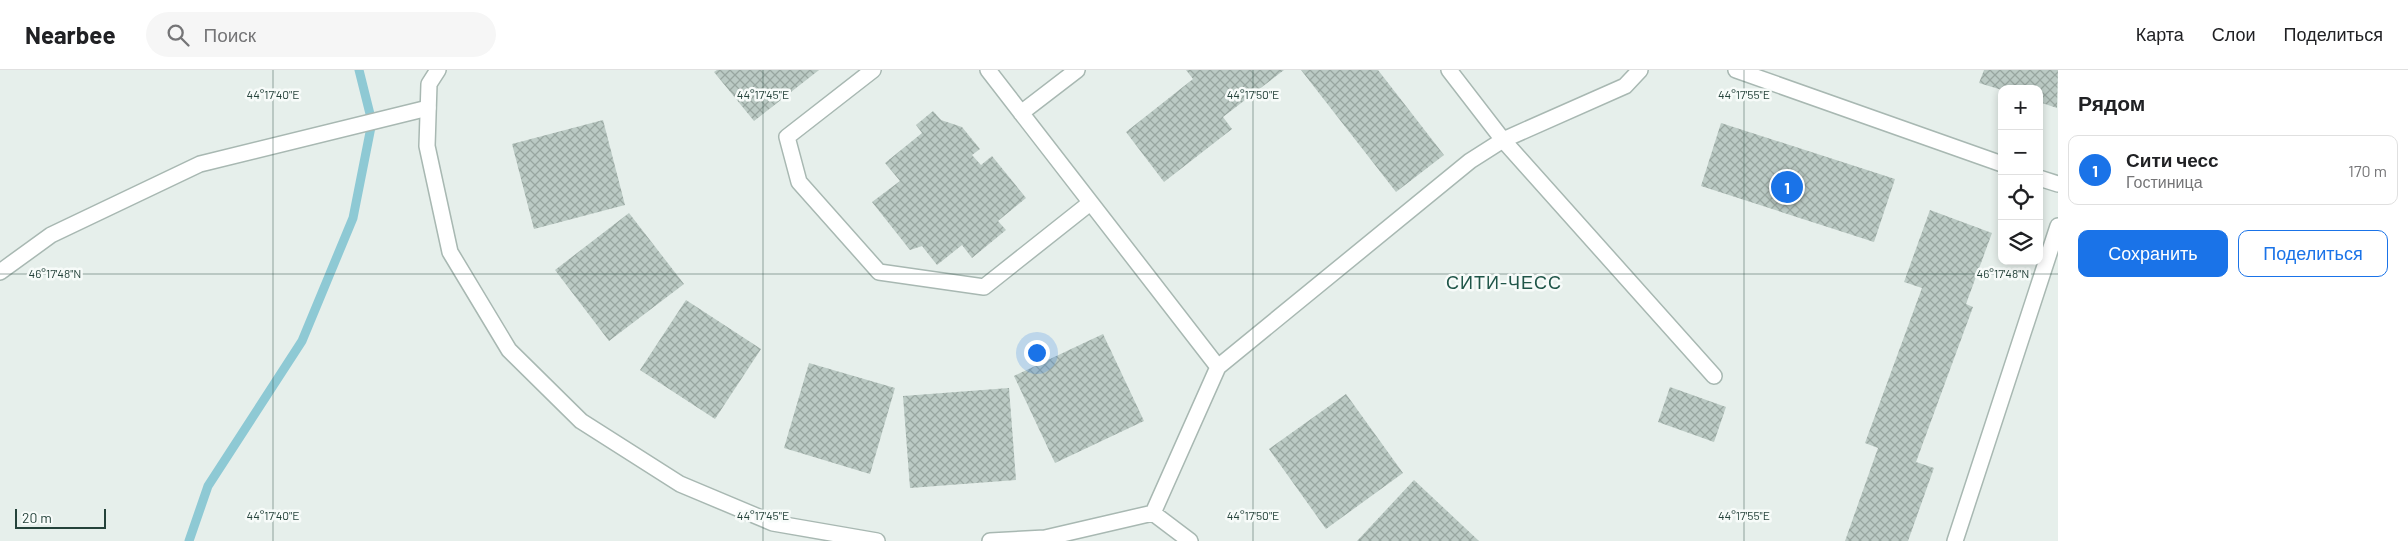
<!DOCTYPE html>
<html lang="ru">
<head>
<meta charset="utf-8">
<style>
  :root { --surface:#fff; --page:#f6f6f6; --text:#202124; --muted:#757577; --line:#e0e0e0; --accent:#1a73e8 }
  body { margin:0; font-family:Barlow,sans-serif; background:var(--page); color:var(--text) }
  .controls { position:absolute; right:15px; top:15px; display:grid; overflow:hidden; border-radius:10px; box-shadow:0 2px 8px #0003 }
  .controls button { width:45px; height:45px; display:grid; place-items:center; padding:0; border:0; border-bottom:1px solid var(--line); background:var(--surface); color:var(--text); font:25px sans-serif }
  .scale { position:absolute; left:15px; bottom:12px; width:91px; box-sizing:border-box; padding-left:5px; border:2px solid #24423a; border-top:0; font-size:14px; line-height:18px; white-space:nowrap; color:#24423a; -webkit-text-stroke:4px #f7fbf9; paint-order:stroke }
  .you { position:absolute; left:1036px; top:282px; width:18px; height:18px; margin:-12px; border:4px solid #fff; border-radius:50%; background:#1a73e8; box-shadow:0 0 0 8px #1a73e833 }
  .badge { display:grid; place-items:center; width:32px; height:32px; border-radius:50%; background:var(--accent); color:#fff; font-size:16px; font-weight:700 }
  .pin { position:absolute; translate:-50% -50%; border:2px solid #fff; box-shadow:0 1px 5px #0006 }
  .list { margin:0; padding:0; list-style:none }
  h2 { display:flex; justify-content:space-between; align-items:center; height:65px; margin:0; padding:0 20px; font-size:21px }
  h2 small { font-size:16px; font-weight:400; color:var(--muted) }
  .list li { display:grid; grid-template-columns:32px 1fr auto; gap:15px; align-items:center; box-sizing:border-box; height:70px; margin:0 10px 10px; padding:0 10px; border:1px solid var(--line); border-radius:10px }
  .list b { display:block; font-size:19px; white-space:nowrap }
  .list p { margin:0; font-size:16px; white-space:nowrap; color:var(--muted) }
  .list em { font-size:16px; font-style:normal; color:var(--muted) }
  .actions { display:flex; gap:10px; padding:15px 20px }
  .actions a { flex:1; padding:11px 0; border:1px solid var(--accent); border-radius:10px; text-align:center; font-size:18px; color:var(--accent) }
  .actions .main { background:var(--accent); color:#fff }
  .icon { flex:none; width:28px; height:28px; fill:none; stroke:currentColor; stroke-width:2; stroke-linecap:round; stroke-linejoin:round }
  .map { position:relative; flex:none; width:2058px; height:471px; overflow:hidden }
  header { display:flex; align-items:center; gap:30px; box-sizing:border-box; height:70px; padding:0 25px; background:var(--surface); border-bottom:1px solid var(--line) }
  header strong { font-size:24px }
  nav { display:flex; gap:28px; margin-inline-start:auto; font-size:18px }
  .search { width:350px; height:45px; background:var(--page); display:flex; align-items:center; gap:12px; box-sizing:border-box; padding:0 18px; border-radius:28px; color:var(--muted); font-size:19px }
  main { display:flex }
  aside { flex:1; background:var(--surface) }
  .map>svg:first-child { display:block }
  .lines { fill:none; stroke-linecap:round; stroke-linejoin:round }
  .stream { stroke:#8ec9d4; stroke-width:9 }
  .building { fill:url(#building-cross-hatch) }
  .service-casing { stroke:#a8b8b2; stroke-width:18 }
  .minor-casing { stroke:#a8b8b2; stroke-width:18 }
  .service { stroke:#fff; stroke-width:15 }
  .minor { stroke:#fff; stroke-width:15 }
  .ticks { fill:none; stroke:#24423a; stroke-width:1; stroke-opacity:0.45 }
  .labels { text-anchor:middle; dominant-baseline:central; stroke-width:5; stroke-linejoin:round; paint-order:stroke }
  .neighbourhood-label { font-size:18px; letter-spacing:1px; fill:#1f5548; stroke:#f7fbf9 }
  .ticks-label { font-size:12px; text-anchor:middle; fill:#24423a; stroke:#f7fbf9; stroke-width:5; stroke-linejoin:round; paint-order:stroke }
</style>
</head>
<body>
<header>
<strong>Nearbee</strong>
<div class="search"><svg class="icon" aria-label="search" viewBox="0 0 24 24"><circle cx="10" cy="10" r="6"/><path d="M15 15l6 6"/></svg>Поиск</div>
<nav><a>Карта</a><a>Слои</a><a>Поделиться</a></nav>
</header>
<main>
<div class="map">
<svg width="2058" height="471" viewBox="0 0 2058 471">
  <defs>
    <pattern id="building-cross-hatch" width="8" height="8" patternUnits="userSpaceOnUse" patternTransform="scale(1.25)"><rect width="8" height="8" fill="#bbcac4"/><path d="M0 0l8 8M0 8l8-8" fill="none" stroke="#98a6a0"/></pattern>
  </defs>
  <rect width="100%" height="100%" fill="#e6efeb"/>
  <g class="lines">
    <!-- stream -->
    <path class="stream" d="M189,471L208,416L302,271L353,148L372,52L359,0"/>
  </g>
  <!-- building -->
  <path class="building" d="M717,0H819L754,51L714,2Z
    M1186,0H1284L1223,47L1232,59L1164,112L1126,62L1193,9Z
    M1301,0H1378L1444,85L1396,122Z
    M1984,0H2058L2057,38L2039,32V19L2002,20L1979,13Z
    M933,41L941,50L962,57L980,79L972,85L981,95L992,86L1026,128L998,151L1006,160L972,188L962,175L937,195L922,176L910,180L872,132L900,111L885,93L922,63L916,55Z
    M603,50L625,135L534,159L512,74Z
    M1721,53L1895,109L1874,172L1701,116Z
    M1930,140L1992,163L1966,234L1973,237L1916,392L1934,398L1908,471H1845L1878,378L1865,373L1922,218L1904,212Z
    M629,143L684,214L609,271L555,200Z
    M686,230L761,279L715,349L640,300Z
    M1103,264L1144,351L1055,393L1014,306Z
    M809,293L895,318L870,404L784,378Z
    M1670,317L1726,337L1714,372L1658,352Z
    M1009,318L1016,410L910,418L903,326Z
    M1346,324L1403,403L1326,459L1269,379Z
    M1414,410L1479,471H1357Z"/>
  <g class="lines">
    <!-- service casing -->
    <g class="service-casing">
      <path id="service" d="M1503,70L1714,306
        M0,202L51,165L200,94L428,38"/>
    </g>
    <!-- minor casing -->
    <g class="minor-casing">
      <path id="minor" d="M438,0L429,14L427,76L450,182L509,280L581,351L680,414L773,453L877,471
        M873,0L787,67L799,112L879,202L984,217L1090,133
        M988,0L1218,297
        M1449,0L1503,70
        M1736,0L2002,94
        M1021,43L1077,0
        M2039,108L2058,114
        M1153,443L1218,297L1470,91L1503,70L1625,16L1640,0
        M1153,443L1190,471
        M990,471L1045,468L1153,443
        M1955,471L2058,156"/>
    </g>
    <!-- service -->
    <use href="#service" class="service"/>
    <!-- minor -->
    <use href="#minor" class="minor"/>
  </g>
  <!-- ticks -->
  <path class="ticks" d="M273,0V471M763,0V471M1253,0V471M1744,0V471M0,204H2058"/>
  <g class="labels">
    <!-- neighbourhood labels -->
    <g class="neighbourhood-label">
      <text x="1504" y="212">СИТИ-ЧЕСС</text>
    </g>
  </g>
  <g class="ticks-label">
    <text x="273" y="29">44°17'40"E</text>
    <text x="763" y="29">44°17'45"E</text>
    <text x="1253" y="29">44°17'50"E</text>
    <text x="1744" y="29">44°17'55"E</text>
    <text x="55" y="208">46°17'48"N</text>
    <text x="2003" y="208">46°17'48"N</text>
    <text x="273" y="450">44°17'40"E</text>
    <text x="763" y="450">44°17'45"E</text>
    <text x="1253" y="450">44°17'50"E</text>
    <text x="1744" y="450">44°17'55"E</text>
  </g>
</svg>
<div class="controls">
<button>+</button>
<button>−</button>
<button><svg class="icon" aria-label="locate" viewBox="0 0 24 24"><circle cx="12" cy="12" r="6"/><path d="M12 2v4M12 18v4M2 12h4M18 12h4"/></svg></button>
<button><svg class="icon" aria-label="layers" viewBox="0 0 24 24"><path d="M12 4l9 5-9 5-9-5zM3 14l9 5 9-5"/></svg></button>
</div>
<div class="scale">20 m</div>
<div class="you"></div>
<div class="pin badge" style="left:1787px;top:117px">1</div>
</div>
<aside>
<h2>Рядом<small></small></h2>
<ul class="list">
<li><span class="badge">1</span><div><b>Сити чесс</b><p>Гостиница</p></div><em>170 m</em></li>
</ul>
<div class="actions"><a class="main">Сохранить</a><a>Поделиться</a></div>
</aside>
</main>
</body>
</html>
